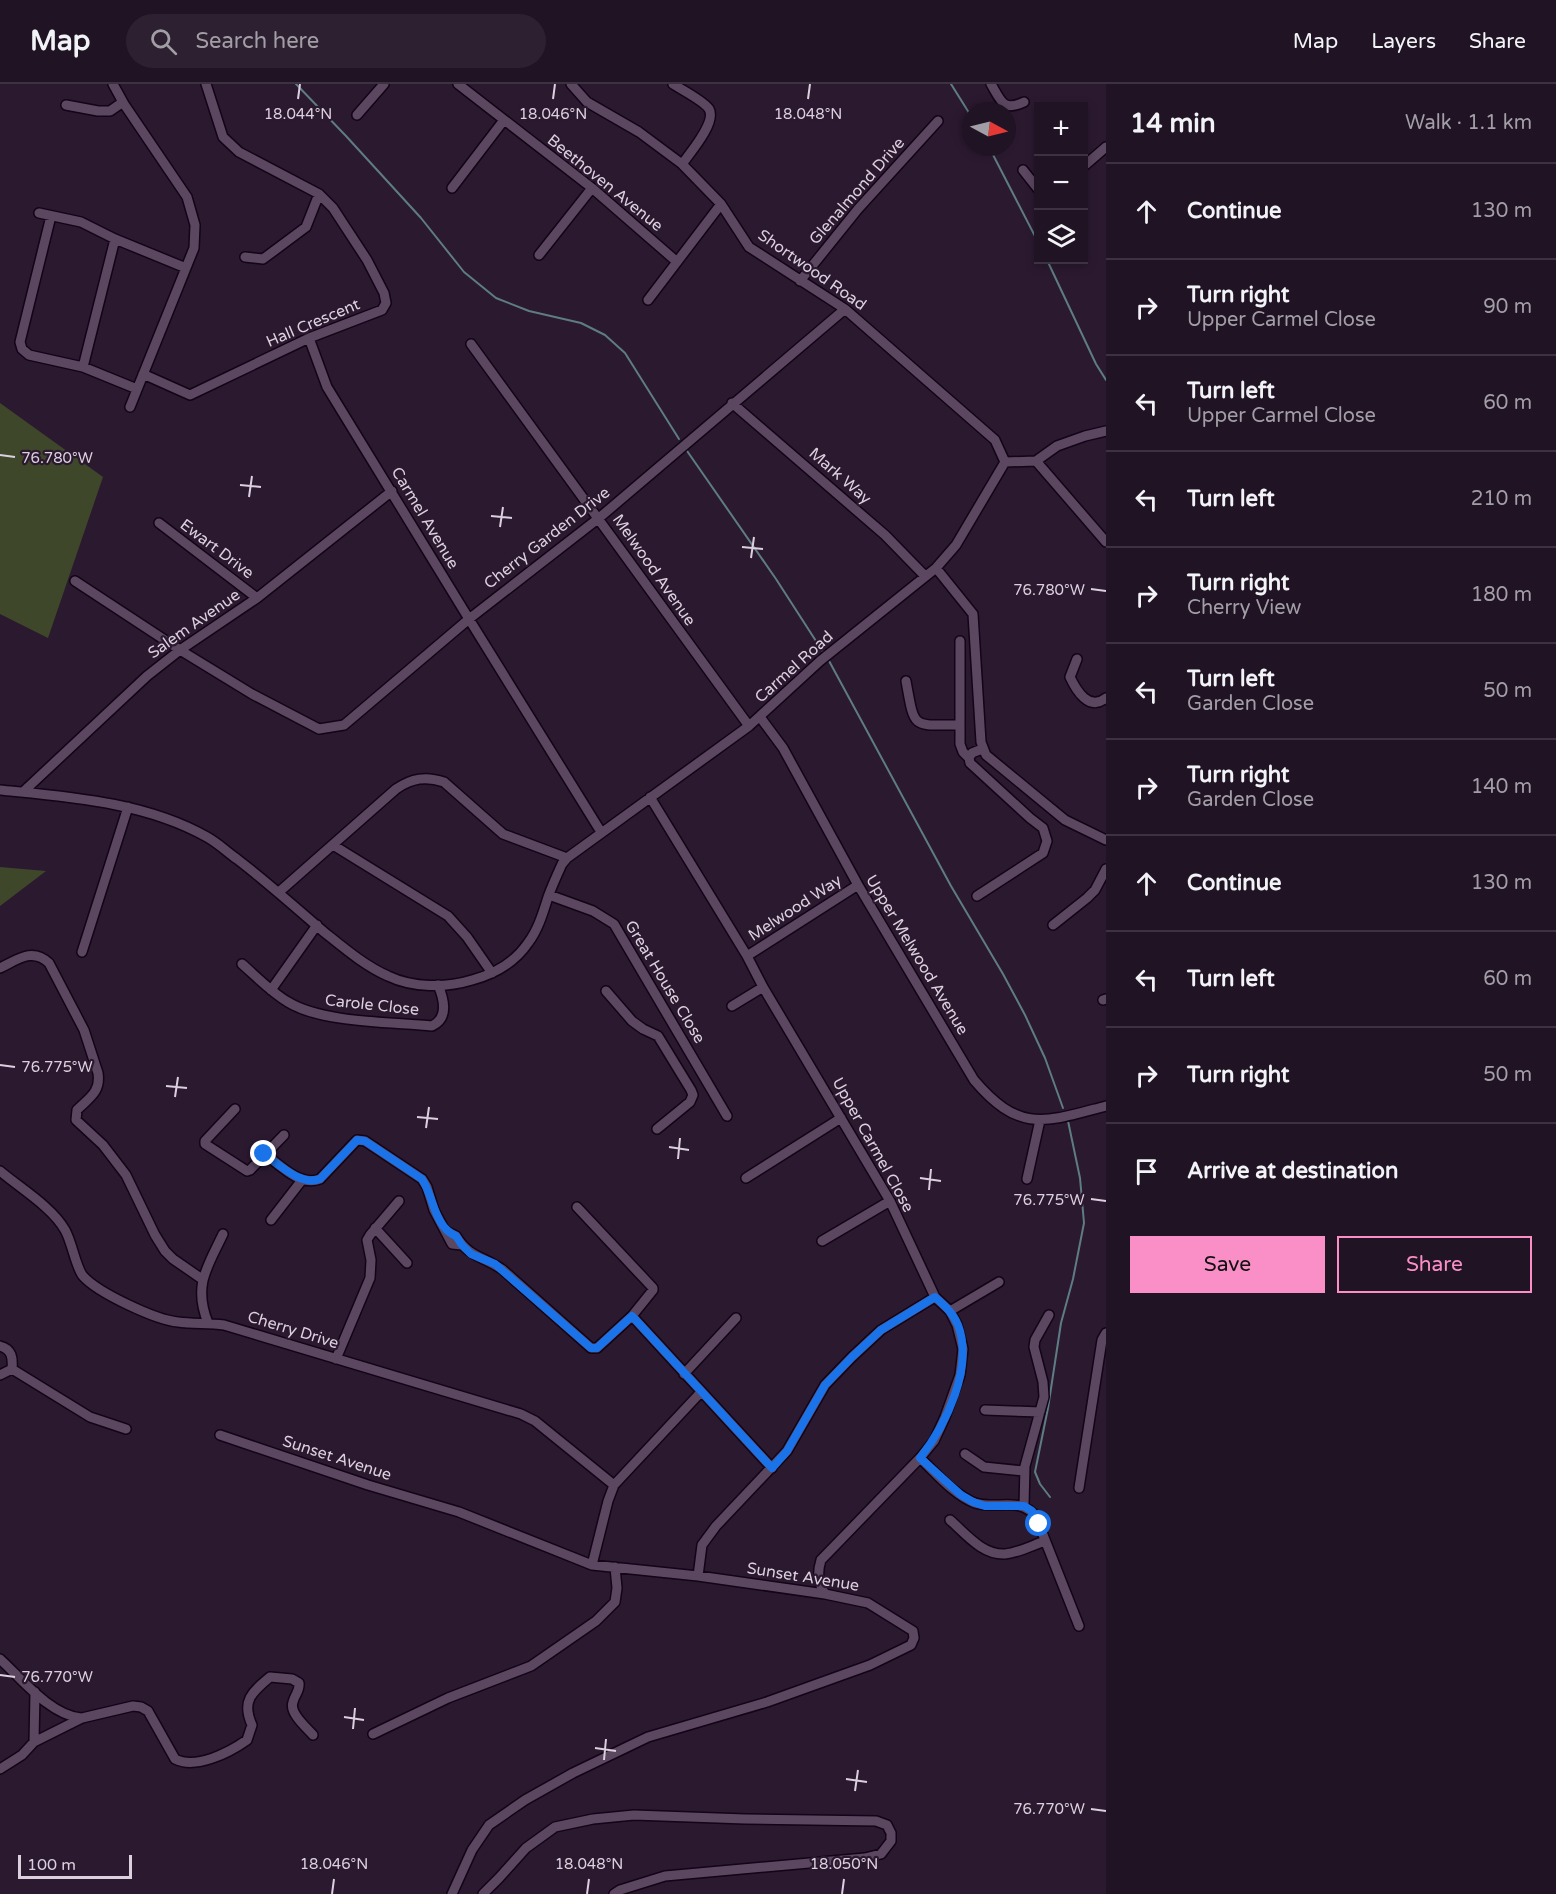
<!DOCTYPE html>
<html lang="en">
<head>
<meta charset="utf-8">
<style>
  :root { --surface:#201324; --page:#2d2031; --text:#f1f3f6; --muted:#a29ea6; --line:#3d3241; --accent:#fa8fc8 }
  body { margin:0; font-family:"Varela Round",sans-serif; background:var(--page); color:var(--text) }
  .controls { position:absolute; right:18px; top:18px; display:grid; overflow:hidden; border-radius:0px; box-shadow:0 3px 9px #0003 }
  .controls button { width:54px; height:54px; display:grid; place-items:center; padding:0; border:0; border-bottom:2px solid var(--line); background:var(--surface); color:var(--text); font:30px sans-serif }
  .compass { position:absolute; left:962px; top:18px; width:54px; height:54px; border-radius:50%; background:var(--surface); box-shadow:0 3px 9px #0003; rotate:97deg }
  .scale { position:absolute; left:18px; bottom:15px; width:114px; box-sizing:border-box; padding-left:6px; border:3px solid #dcd0df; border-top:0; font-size:16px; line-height:21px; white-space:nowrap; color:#dcd0df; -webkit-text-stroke:4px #2b1930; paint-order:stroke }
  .stop { position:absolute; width:18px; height:18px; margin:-14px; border:4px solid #1a73e8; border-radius:50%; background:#fff }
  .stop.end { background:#1a73e8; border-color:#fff; box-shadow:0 2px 6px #0008 }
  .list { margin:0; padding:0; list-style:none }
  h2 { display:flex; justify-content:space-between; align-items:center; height:78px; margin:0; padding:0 24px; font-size:26px }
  h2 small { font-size:20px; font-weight:400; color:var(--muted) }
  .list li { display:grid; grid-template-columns:39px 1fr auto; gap:18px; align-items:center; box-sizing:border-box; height:96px; padding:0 24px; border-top:2px solid var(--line) }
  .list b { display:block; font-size:22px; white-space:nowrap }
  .list p { margin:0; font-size:20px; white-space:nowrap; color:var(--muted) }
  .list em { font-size:20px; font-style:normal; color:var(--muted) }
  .actions { display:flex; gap:12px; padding:18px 24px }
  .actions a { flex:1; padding:14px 0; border:2px solid var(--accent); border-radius:0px; text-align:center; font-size:21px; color:var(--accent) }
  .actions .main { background:var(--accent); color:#111 }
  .icon { flex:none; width:33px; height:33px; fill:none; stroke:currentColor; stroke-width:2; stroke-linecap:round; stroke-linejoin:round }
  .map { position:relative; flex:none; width:1106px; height:1810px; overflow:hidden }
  header { display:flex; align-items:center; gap:36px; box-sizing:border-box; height:84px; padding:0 30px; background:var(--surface); border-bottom:2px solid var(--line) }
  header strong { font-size:28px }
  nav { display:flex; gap:33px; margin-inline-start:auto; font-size:21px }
  .search { width:420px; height:54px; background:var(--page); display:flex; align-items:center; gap:15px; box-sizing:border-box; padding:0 21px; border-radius:33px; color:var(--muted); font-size:22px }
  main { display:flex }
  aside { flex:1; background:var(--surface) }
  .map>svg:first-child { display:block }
  .green { fill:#3e4729 }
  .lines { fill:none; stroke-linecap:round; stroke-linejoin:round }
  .stream { stroke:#5e7c83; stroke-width:2 }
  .minor-casing { stroke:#130417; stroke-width:12 }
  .minor { stroke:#5b4760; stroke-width:9 }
  .route { stroke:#1a73e8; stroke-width:8 }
  .ticks { fill:none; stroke:#dcd0df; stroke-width:2 }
  .labels { text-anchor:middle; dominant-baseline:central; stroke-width:4.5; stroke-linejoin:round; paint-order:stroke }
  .street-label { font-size:16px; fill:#dcd0df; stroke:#2b1930 }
  .ticks-label { font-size:15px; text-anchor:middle; fill:#dcd0df; stroke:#2b1930; stroke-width:4.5; stroke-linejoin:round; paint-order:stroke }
</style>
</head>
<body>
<header>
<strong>Map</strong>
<div class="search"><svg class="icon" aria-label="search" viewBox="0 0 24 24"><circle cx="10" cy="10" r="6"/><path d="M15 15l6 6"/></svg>Search here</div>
<nav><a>Map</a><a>Layers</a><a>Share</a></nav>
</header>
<main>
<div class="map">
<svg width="1106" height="1810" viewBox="0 0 1106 1810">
  <rect width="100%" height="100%" fill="#2b1930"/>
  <!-- green -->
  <path class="green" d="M0,319L103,393L48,554L0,530Z
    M0,783L46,787L0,822Z"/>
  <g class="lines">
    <!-- stream -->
    <path class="stream" d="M296,0L346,52L421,134L464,188L496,214L529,227L581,239L605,251L625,269L679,355
      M951,0L971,32
      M989,63L1038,158
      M1047,176L1096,280L1106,296
      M685,364L776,495L825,571
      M828,575L951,802L1003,890L1025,931L1045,974L1063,1024
      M1050,1413L1040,1400L1035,1388L1048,1324L1061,1239L1073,1195L1084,1139L1080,1094L1068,1037"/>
    <!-- minor casing -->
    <g class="minor-casing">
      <path id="minor" d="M113,0L124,20L187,113L195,141L194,164L130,323
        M458,0L592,104L676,177
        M571,0L587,18L639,48L682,80L721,120L749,163L845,225L995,356L1005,378L1036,377L1057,362L1085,352L1106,347
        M673,0C682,6 704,17 709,25C717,38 690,69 682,80
        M991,0C1001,17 1003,28 1024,18
        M66,21L98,27H110L123,18
        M357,31L384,0
        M1084,82L1106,63
        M1023,86L1038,105
        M452,104L504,36
        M39,129L81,138L115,155L186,184
        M51,132L20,258L22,265L29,271L83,283L137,305
        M539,171L592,104
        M245,173L263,175L306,143L319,110
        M800,197L858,125L938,37
        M648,216L721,120
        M309,254L327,303L469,535L601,748
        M471,260L749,642
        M83,283L115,155
        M143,290L190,311L309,254L382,226L386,219L384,209L367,176L333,124L319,110L239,68L223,53L206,0
        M732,319L885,451L925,492
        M1036,377L1106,458
        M159,439L257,514
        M936,484L973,530L981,658L986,671L1065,736L1106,756
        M75,497L180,566L252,610L319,645L344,641L469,535L599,434L845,225
        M960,557V660L963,668L969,674
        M1077,575L1070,593C1076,606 1089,628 1106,614
        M906,597C915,646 911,641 960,641
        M760,633L783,664L858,801L974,996C1020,1050 1045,1038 1106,1022
        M0,706C70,713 145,718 207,753C218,759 227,768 237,775C267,798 295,823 324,848C344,864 365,882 388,892C413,904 446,904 472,896C494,890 515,878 528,859C538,846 543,829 548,813C552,802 557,791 562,780L567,774L749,642L820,577L936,484L956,461L1005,378
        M23,708L147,592L180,566L257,514L392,407
        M650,713L747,872L763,903L890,1117L935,1213L950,1227L957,1241L963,1265L960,1291L945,1333L934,1357L920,1374L821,1476C817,1489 818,1498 825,1510
        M333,761L448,832L467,853L492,889
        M279,808L396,705C412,694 426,692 444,698L503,750L567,774
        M549,811L593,827L614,840L727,1032
        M977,812L1043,769L1047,757L1043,744L1030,734L970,679L969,674L972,669L982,665
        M1053,841L1087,814L1095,806L1106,785
        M82,868L128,723
        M747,872L858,801
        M242,880C257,893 271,908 288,918C322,939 391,938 432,942C449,934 444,915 438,901
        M0,884C17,876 32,863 49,879L84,946L98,989C101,1008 89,1014 77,1026L76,1036L103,1061L126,1091L155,1151L165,1167L173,1175L202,1195
        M271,906L317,841
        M606,907L632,937L643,945L658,952L691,1006L693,1011L690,1018L657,1045
        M1103,916L1106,915
        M732,922L763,903
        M235,1025L205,1057V1060L247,1087L250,1086L284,1051
        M265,1070C280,1081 300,1103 320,1095L357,1056L365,1057L422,1095L427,1103L434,1126L452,1160L462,1161
        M0,1087C20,1104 52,1123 65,1146C72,1158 76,1184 83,1192C98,1209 156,1236 178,1238C193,1240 208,1239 224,1241L521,1330L535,1337L614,1401
        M746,1094L841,1034
        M1027,1095L1040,1036
        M271,1136L302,1096
        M375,1144L407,1179
        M448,1148L456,1152C468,1173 485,1173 503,1186L591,1264H597L632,1232L653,1206V1204L577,1123
        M822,1157L890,1117
        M950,1227L999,1198
        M632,1232L772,1384
        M208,1239C193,1201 207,1184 223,1150
        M0,1262C12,1265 13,1274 12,1285L0,1291
        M336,1275L370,1194L371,1176L367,1156L370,1151L399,1117
        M12,1285L90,1333L126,1345
        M684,1290L736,1234
        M985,1326L1040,1328
        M220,1351L368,1401L459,1428L592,1481L698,1492L825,1510L868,1519L913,1547L914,1554L911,1561L870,1581L767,1618L648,1653L573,1689L525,1716L489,1741L472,1766L452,1810
        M965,1370L984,1383L1024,1387
        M920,1374C936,1389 954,1411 975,1419C997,1426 1021,1412 1036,1433L1079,1542
        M1079,1404L1102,1256L1106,1249
        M1024,1422L1025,1382L1044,1313L1043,1298L1034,1263L1035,1256L1049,1231
        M950,1436C966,1450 982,1471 1005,1470C1018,1469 1033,1461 1045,1457
        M592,1481L608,1417L614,1401L701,1308
        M698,1492L702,1461L716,1442L787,1367L825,1301L852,1273L881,1246L935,1213
        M0,1575C22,1595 50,1631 81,1634
        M373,1650L448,1614L531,1582L596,1537L615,1518L617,1504L615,1483
        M34,1658L35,1608
        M0,1685L22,1671L34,1658L82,1634L133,1622L141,1623L148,1627L175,1675C196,1686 230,1668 247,1656L252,1641C241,1617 252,1608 270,1593L292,1595L299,1599C300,1607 295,1610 293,1618C289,1629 306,1643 313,1651
        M483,1810L499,1794L526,1764L555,1743L593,1735L634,1731L745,1735L876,1737L887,1741L891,1749V1757L881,1770L865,1774L665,1792L620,1806L614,1810"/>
    </g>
    <!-- minor -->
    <use href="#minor" class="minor"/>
  </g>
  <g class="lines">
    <!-- route -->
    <path class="route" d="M264,1070C280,1081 300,1102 320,1095L357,1056L365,1057L422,1095C434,1113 434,1143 456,1152L462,1161L471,1170L495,1180L591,1264H597L632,1232L772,1384L787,1367L825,1301L852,1273L881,1246L935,1213C944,1221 953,1229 958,1241C974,1283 946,1341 920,1374L961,1411L973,1418L985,1422H1024L1032,1427L1039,1440"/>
  </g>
  <!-- ticks -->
  <path class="ticks" d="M298,15L300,0M553,15L555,0M808,15L810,0M0,371L15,373M240,401L261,403M249,413L252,392M491,432L512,434M500,443L503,423M742,463L763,465M751,474L754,453M1091,505L1106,507M0,981L15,983M166,1002L187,1004M175,1013L178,993M417,1033L438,1035M426,1044L429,1023M669,1063L689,1066M678,1075L680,1054M920,1094L941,1097M929,1106L931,1085M1091,1115L1106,1117M0,1591L15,1593M344,1633L364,1636M353,1645L355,1624M595,1664L616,1667M604,1676L606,1655M846,1695L867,1698M855,1707L858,1686M1091,1725L1106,1727M332,1810L334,1795M587,1810L589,1795M842,1810L844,1795"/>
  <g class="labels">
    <!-- street labels -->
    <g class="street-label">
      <text transform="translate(605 99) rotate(39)">Beethoven Avenue</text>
      <text transform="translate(857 107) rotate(-49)">Glenalmond Drive</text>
      <text transform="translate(812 186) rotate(35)">Shortwood Road</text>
      <text transform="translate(313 239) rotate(-23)">Hall Crescent</text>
      <text transform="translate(840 392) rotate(41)">Mark Way</text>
      <text transform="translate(425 434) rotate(59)">Carmel Avenue</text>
      <text transform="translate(547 454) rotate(-38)">Cherry Garden Drive</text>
      <text transform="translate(217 465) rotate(37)">Ewart Drive</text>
      <text transform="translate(654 486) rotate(55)">Melwood Avenue</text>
      <text transform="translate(194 540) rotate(-35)">Salem Avenue</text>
      <text transform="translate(794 583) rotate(-42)">Carmel Road</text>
      <text transform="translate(795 824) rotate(-33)">Melwood Way</text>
      <text transform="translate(917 871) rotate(59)">Upper Melwood Avenue</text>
      <text transform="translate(665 898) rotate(59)">Great House Close</text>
      <text transform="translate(372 921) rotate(6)">Carole Close</text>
      <text transform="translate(873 1061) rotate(61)">Upper Carmel Close</text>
      <text transform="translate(293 1246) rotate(17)">Cherry Drive</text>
      <text transform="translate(337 1374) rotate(18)">Sunset Avenue</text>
      <text transform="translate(803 1493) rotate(9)">Sunset Avenue</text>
    </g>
  </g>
  <g class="ticks-label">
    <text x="298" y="35">18.044°N</text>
    <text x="553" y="35">18.046°N</text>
    <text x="808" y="35">18.048°N</text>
    <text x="57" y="379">76.780°W</text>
    <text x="1049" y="511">76.780°W</text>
    <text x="57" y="988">76.775°W</text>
    <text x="1049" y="1121">76.775°W</text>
    <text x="57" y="1598">76.770°W</text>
    <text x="1049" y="1730">76.770°W</text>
    <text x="334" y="1785">18.046°N</text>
    <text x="589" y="1785">18.048°N</text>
    <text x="844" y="1785">18.050°N</text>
  </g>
</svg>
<div class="controls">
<button>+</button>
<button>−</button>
<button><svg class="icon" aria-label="layers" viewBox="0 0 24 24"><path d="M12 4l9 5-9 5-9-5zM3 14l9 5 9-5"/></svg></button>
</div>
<svg class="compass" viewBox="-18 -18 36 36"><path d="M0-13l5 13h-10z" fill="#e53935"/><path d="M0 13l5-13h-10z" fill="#a29ea6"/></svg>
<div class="scale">100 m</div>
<div class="stop" style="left:1039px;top:1440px"></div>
<div class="stop end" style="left:264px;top:1070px"></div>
</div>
<aside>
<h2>14 min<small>Walk · 1.1 km</small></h2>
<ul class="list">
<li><svg class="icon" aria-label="ahead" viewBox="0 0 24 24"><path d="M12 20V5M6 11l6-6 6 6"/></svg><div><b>Continue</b></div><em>130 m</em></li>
<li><svg class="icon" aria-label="right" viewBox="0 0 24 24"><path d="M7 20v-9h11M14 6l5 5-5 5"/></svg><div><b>Turn right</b><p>Upper Carmel Close</p></div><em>90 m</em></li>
<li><svg class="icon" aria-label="left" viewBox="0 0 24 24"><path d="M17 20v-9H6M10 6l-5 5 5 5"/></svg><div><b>Turn left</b><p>Upper Carmel Close</p></div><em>60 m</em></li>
<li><svg class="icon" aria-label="left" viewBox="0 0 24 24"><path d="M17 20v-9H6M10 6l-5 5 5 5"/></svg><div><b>Turn left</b></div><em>210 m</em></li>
<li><svg class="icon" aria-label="right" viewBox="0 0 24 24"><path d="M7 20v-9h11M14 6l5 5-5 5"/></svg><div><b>Turn right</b><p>Cherry View</p></div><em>180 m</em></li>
<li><svg class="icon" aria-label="left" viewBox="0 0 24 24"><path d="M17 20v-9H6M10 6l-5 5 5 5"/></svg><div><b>Turn left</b><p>Garden Close</p></div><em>50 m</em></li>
<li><svg class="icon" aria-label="right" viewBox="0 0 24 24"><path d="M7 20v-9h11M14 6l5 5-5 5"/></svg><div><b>Turn right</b><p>Garden Close</p></div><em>140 m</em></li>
<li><svg class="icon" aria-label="ahead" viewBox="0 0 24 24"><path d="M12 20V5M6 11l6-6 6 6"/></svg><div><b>Continue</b></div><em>130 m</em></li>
<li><svg class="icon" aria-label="left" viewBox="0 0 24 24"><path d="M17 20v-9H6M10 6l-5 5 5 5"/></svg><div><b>Turn left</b></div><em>60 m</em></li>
<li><svg class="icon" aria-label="right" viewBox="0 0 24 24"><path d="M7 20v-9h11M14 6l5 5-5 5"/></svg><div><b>Turn right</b></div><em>50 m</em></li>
<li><svg class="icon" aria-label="arrive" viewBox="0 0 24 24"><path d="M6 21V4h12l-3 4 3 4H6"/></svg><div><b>Arrive at destination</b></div></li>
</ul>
<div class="actions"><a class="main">Save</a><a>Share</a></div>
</aside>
</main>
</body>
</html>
